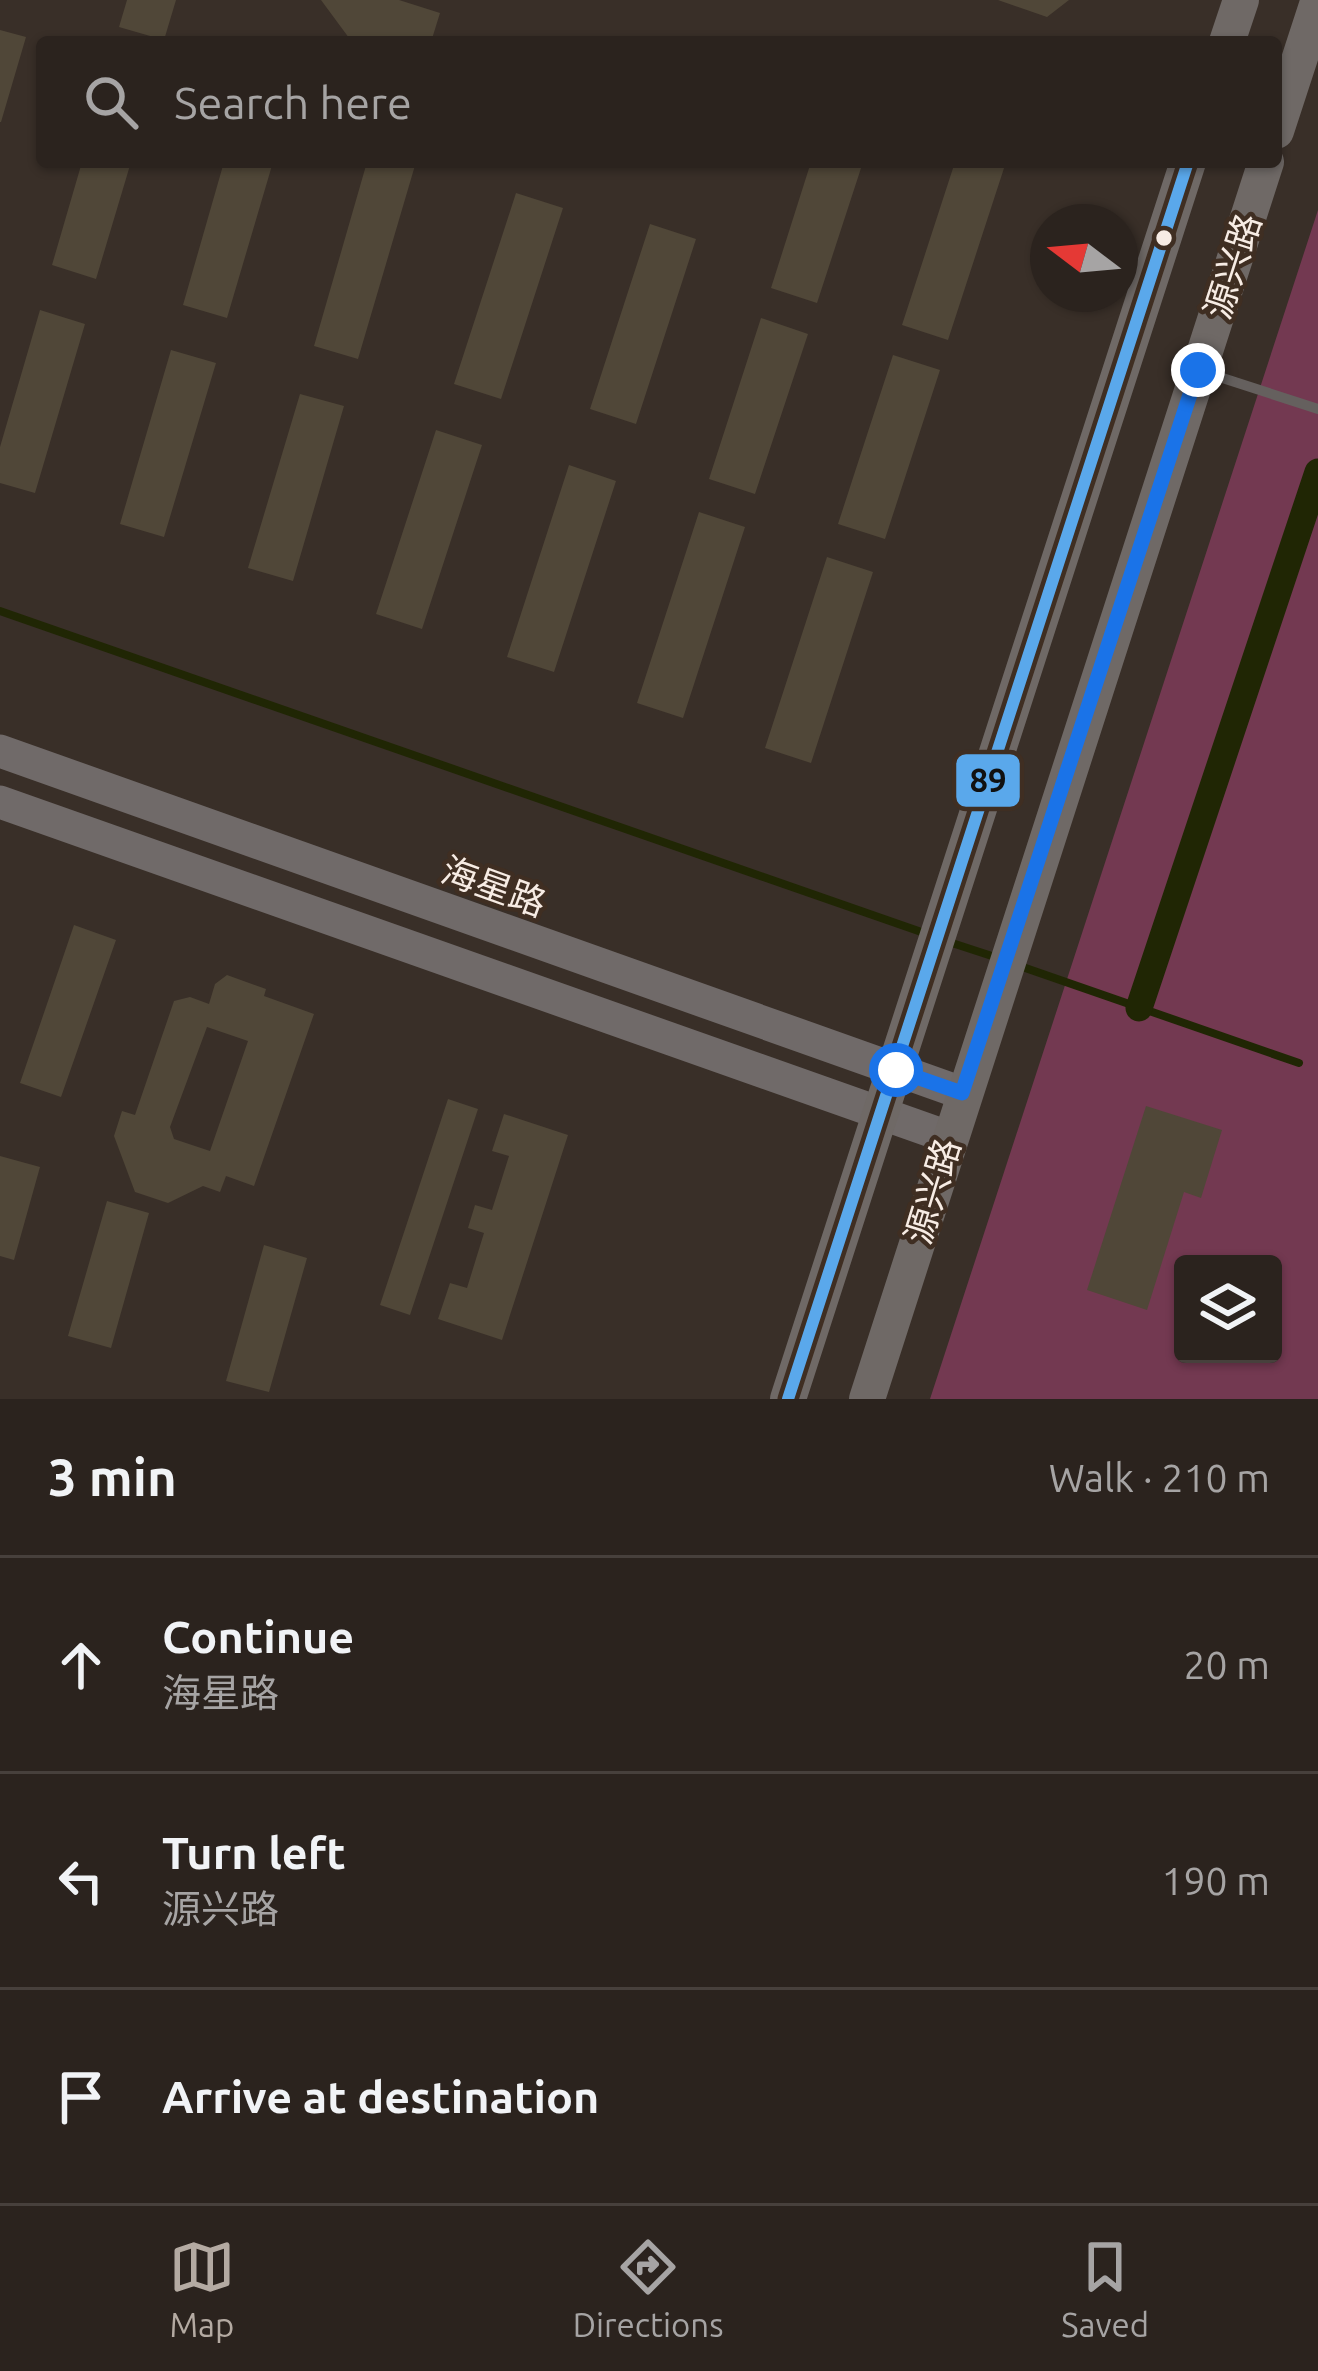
<!DOCTYPE html>
<html lang="en">
<head>
<meta charset="utf-8">
<style>
  :root { --surface:#2b231e; --page:#332b27; --text:#f1f3f6; --muted:#a6a4a4; --line:#47403c; --accent:#b4aaa2 }
  body { margin:0; font-family:Ubuntu,"Noto Sans SC",sans-serif; background:var(--page); color:var(--text) }
  .controls { position:absolute; right:36px; bottom:36px; display:grid; overflow:hidden; border-radius:12px; box-shadow:0 3px 9px #0004 }
  .controls button { width:108px; height:108px; display:grid; place-items:center; padding:0; border:0; border-bottom:3px solid var(--line); background:var(--surface); color:var(--text); font:60px sans-serif }
  .compass { position:absolute; left:1030px; top:204px; width:108px; height:108px; border-radius:50%; background:var(--surface); box-shadow:0 3px 9px #0004; rotate:286deg }
  .stop { position:absolute; width:36px; height:36px; margin:-27px; border:9px solid #1a73e8; border-radius:50%; background:#fff }
  .stop.end { background:#1a73e8; border-color:#fff; box-shadow:0 3px 12px #0008 }
  .list { margin:0; padding:0; list-style:none }
  h2 { display:flex; justify-content:space-between; align-items:center; height:156px; margin:0; padding:0 48px; font-size:51px }
  h2 small { font-size:39px; font-weight:400; color:var(--muted) }
  .list li { display:grid; grid-template-columns:78px 1fr auto; gap:36px; align-items:center; box-sizing:border-box; height:216px; padding:0 48px; border-top:3px solid var(--line) }
  .list b { display:block; font-size:45px; white-space:nowrap }
  .list p { margin:0; font-size:39px; white-space:nowrap; color:var(--muted) }
  .list em { font-size:39px; font-style:normal; color:var(--muted) }
  .icon { flex:none; width:66px; height:66px; fill:none; stroke:currentColor; stroke-width:2; stroke-linecap:round; stroke-linejoin:round }
  .map { position:relative; flex:none; width:1318px; height:1399px; overflow:hidden }
  .search { position:absolute; background:var(--surface); box-shadow:0 3px 9px #0004; left:36px; right:36px; top:36px; height:132px; display:flex; align-items:center; gap:30px; box-sizing:border-box; padding:0 42px; border-radius:12px; color:var(--muted); font-size:45px }
  .sheet { height:804px; background:var(--surface) }
  nav { display:flex; justify-content:space-around; align-items:center; box-sizing:border-box; height:168px; border-top:3px solid var(--line); background:var(--surface); font-size:33px; color:var(--muted) }
  nav a { display:grid; justify-items:center; gap:6px }
  nav .on { color:var(--accent) }
  .map>svg:first-child { display:block }
  .green { fill:#733951; fill-rule:evenodd }
  .lines { fill:none; stroke-linecap:round; stroke-linejoin:round }
  .stream { stroke:#202604; stroke-width:8 }
  .canal { stroke:#202604; stroke-width:27 }
  .building { fill:#504738; fill-rule:evenodd }
  .lane { stroke:#65605e; stroke-width:10 }
  .secondary { stroke:#706a69; stroke-width:33 }
  .primary { stroke:#6f6966; stroke-width:36 }
  .bus-1-casing { stroke:#3f2e22; stroke-width:21 }
  .bus-1 { stroke:#5aa8eb; stroke-width:12 }
  .route { stroke:#1a73e8; stroke-width:15 }
  .bus-dot { fill:#f7ece4; stroke:#3f2e22; stroke-width:4.5 }
  .labels { text-anchor:middle; dominant-baseline:central; stroke-width:9; stroke-linejoin:round; paint-order:stroke }
  .street-label { font-size:36px; fill:#f7ece4; stroke:#3f2e22 }
  .line-badge { stroke:#3f2e22; stroke-width:4.5 }
  .pale-badge-label { font-size:33px; text-anchor:middle; font-weight:bold; fill:#111 }
</style>
</head>
<body>
<div class="map">
<svg width="1318" height="1399" viewBox="0 0 1318 1399">
  <rect width="100%" height="100%" fill="#392f28"/>
  <!-- green -->
  <path class="green" d="M1318,210V1399H930ZM1183,1264H1273V1354H1183Z"/>
  <g class="lines">
    <!-- stream -->
    <path class="stream" d="M0,611L930,935
      M949,942L998,958
      M1017,965L1299,1063"/>
    <!-- canal -->
    <path class="canal" d="M1139,1008L1318,472"/>
  </g>
  <!-- building -->
  <path class="building" d="M127,0H176L164,40L119,27Z
    M321,0H399L440,13L431,42H352Z
    M998,0H1069L1047,17Z
    M0,30L26,37L1,122H0Z
    M82,162H131L96,279L52,265Z
    M224,162H273L227,318L183,305Z
    M367,162H416L358,359L314,346Z
    M811,162H863L817,303L771,288Z
    M955,162H1006L948,340L902,325Z
    M516,193L563,208L501,399L454,384Z
    M650,224L696,239L636,424L590,409Z
    M40,310L85,324L35,493L0,483V447Z
    M761,318L808,334L755,494L709,479Z
    M171,350L216,363L164,537L120,524Z
    M893,355L940,370L885,539L838,524Z
    M300,394L344,406L293,581L248,568Z
    M436,430L482,445L422,629L376,614Z
    M569,465L616,481L554,672L507,657Z
    M699,512L745,527L683,718L637,703Z
    M827,557L873,572L811,763L765,748Z
    M74,925L116,940L61,1097L20,1083Z
    M227,975L266,989L264,996L314,1014L254,1186L226,1176L220,1192L203,1186L168,1203L135,1192L114,1136L122,1111L135,1115L174,1001L190,997L209,1004L215,984ZM207,1027L248,1041L210,1151L174,1139L170,1127Z
    M448,1099L478,1109L410,1315L380,1305Z
    M1146,1106L1222,1130L1201,1198L1184,1192L1147,1310L1087,1290Z
    M504,1114L568,1135L502,1340L438,1319L450,1283L467,1288L484,1233L468,1228L475,1205L492,1210L509,1156L492,1151Z
    M0,1156L40,1167L14,1260L0,1256Z
    M107,1201L149,1213L111,1348L68,1336Z
    M264,1245L307,1258L269,1392L226,1381Z"/>
  <g class="lines">
    <!-- lane -->
    <path class="lane" d="M1207,373L1318,409"/>
    <!-- secondary -->
    <path class="secondary" d="M0,751L962,1093
      M0,802L948,1137"/>
    <!-- primary -->
    <path class="primary" d="M1227,42L1241,0
      M1276,131L1318,2
      M788,1399L1188,162
      M867,1399L1266,162"/>
    <!-- bus-1 casing -->
    <g class="bus-1-casing">
      <path id="bus-1" d="M788,1399L1188,162"/>
    </g>
    <!-- bus-1 -->
    <use href="#bus-1" class="bus-1"/>
  </g>
  <g class="lines">
    <!-- route -->
    <path class="route" d="M896,1070L962,1093L1198,370"/>
  </g>
  <!-- markers -->
  <circle class="bus-dot" cx="1164" cy="238" r="10"/>
  <g class="labels">
    <!-- street labels -->
    <g class="street-label">
      <text transform="translate(1232 266) rotate(-72)">源兴路</text>
      <text transform="translate(494 886) rotate(20)">海星路</text>
      <text transform="translate(932 1191) rotate(-73)">源兴路</text>
    </g>
  </g>
  <rect class="line-badge" x="954" y="752" width="68" height="57" rx="12" fill="#5aa8eb"/>
  <g class="pale-badge-label">
    <text x="988" y="792">89</text>
  </g>
</svg>
<div class="controls">
<button><svg class="icon" aria-label="layers" viewBox="0 0 24 24"><path d="M12 4l9 5-9 5-9-5zM3 14l9 5 9-5"/></svg></button>
</div>
<svg class="compass" viewBox="-18 -18 36 36"><path d="M0-13l5 13h-10z" fill="#e53935"/><path d="M0 13l5-13h-10z" fill="#a6a4a4"/></svg>
<div class="stop" style="left:896px;top:1070px"></div>
<div class="stop end" style="left:1198px;top:370px"></div>
<div class="search"><svg class="icon" aria-label="search" viewBox="0 0 24 24"><circle cx="10" cy="10" r="6"/><path d="M15 15l6 6"/></svg>Search here</div>
</div>
<section class="sheet">
<h2>3 min<small>Walk · 210 m</small></h2>
<ul class="list">
<li><svg class="icon" aria-label="ahead" viewBox="0 0 24 24"><path d="M12 20V5M6 11l6-6 6 6"/></svg><div><b>Continue</b><p>海星路</p></div><em>20 m</em></li>
<li><svg class="icon" aria-label="left" viewBox="0 0 24 24"><path d="M17 20v-9H6M10 6l-5 5 5 5"/></svg><div><b>Turn left</b><p>源兴路</p></div><em>190 m</em></li>
<li><svg class="icon" aria-label="arrive" viewBox="0 0 24 24"><path d="M6 21V4h12l-3 4 3 4H6"/></svg><div><b>Arrive at destination</b></div></li>
</ul>
</section>
<nav>
<a class="on"><svg class="icon" aria-label="map" viewBox="0 0 24 24"><path d="M3 6l6-2 6 2 6-2v14l-6 2-6-2-6 2zM9 4v14M15 6v14"/></svg>Map</a>
<a><svg class="icon" aria-label="directions" viewBox="0 0 24 24"><path d="M12 3l9 9-9 9-9-9zM9 14v-3h6M13 9l2 2-2 2"/></svg>Directions</a>
<a><svg class="icon" aria-label="saved" viewBox="0 0 24 24"><path d="M7 4h10v16l-5-4-5 4z"/></svg>Saved</a>
</nav>
</body>
</html>
